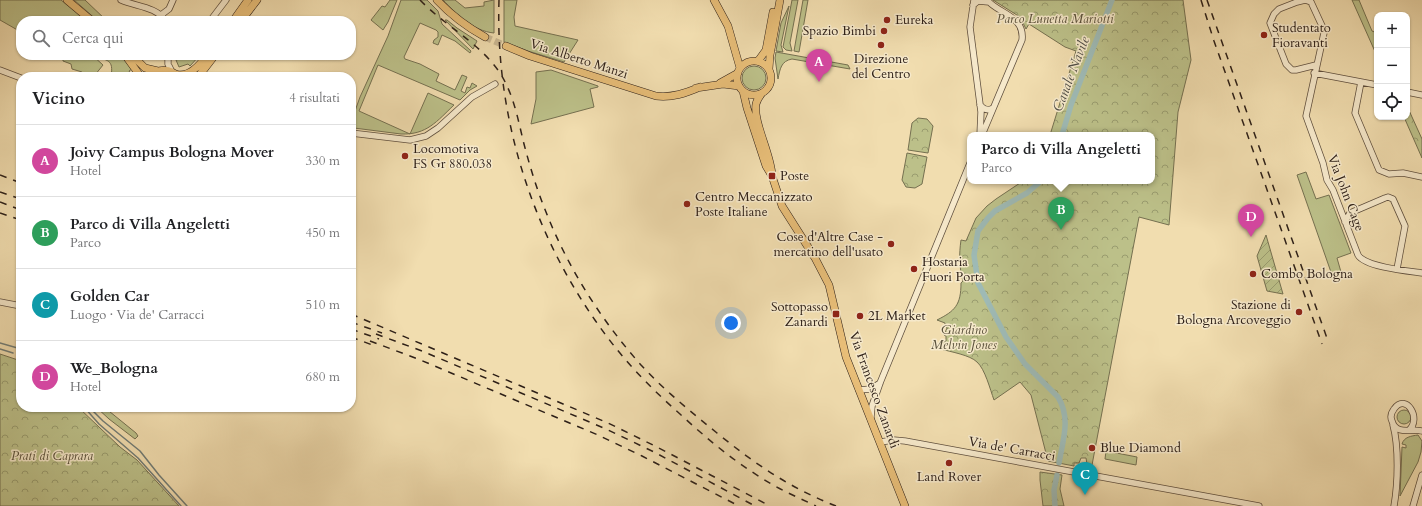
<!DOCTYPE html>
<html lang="it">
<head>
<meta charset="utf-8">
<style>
  :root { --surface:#fff; --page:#f6f6f6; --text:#202124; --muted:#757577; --line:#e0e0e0; --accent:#0f766e }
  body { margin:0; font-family:Cardo,serif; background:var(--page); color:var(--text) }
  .controls { position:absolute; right:12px; top:12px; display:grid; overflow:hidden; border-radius:8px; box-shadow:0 1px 3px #0004 }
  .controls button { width:36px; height:36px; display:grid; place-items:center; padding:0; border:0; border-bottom:1px solid var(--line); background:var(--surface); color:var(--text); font:20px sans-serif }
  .you { position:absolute; left:731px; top:323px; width:14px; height:14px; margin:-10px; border:3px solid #fff; border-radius:50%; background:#1a73e8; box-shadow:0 0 0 6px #1a73e833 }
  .badge { display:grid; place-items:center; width:26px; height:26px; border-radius:50%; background:var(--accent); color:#fff; font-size:13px; font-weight:700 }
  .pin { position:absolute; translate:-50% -33px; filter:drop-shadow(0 1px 2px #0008) }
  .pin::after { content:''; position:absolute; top:21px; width:14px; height:12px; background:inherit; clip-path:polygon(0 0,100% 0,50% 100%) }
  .popup { position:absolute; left:967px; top:132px; width:188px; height:52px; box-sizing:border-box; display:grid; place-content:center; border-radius:8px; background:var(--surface); filter:drop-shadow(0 1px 3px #0005); font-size:13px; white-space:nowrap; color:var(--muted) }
  .popup b { font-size:15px; color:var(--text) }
  .popup::after { content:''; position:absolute; left:50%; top:100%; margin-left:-8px; border:8px solid transparent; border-top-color:var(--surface) }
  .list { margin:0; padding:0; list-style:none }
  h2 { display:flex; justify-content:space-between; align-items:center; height:52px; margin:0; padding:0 16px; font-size:17px }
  h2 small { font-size:13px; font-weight:400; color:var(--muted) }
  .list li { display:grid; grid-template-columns:26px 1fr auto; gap:12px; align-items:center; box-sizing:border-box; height:72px; padding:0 16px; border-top:1px solid var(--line) }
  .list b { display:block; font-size:15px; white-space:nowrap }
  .list p { margin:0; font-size:13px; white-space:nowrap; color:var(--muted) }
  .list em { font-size:13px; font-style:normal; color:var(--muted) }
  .icon { flex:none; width:22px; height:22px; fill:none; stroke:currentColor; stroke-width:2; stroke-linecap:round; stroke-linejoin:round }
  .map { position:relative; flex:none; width:1422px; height:506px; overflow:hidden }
  .search { position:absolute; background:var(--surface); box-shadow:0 1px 3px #0004; left:16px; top:16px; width:340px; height:44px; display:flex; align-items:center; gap:10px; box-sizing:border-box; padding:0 14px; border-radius:16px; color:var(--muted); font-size:15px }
  .panel { position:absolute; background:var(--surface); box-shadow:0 1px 3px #0004; left:16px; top:72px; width:340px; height:340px; border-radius:16px }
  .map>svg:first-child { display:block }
  .grass { fill:#bcc089; stroke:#757050 }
  .forest { fill:url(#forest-crowns); stroke:#757050 }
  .garden { fill:url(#garden-furrows); stroke:#757050 }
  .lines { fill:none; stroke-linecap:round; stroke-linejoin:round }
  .stream { stroke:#717c76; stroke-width:1.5 }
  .canal { stroke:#9ebab5; stroke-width:5.5 }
  .major-tunnel { stroke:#cab791; stroke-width:7; stroke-dasharray:7 3.5; stroke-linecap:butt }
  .minor-casing { stroke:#5f4f3e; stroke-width:7 }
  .major-casing { stroke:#2e2018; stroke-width:8 }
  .minor { stroke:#f6e9cb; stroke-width:5.5 }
  .major { stroke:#e8be78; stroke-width:7 }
  .rail { stroke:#2e2018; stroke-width:1.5; stroke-dasharray:7 7; stroke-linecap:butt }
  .poi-dot { fill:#8f2418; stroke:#f6e9cb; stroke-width:1.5 }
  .labels { text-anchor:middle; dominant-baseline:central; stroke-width:3; stroke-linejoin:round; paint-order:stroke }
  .park-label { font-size:13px; font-style:italic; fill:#59503a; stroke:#f6e9cb }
  .poi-label { font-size:13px; fill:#2e2018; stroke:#f6e9cb; text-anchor:start }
  .street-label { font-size:13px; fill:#2e2018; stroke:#f6e9cb }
  .water-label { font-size:14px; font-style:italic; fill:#504e47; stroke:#f6e9cb }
</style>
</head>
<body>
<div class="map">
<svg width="1422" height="506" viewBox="0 0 1422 506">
  <defs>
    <pattern id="forest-crowns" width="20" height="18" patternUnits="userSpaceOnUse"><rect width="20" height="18" fill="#bcc089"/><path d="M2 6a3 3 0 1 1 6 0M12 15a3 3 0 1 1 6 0" fill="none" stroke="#999c6f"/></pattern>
    <pattern id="garden-furrows" width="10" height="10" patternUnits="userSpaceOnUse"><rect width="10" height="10" fill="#bcc089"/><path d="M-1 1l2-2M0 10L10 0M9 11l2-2" fill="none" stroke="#999c6f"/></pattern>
  </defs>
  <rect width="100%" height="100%" fill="#f1ddaf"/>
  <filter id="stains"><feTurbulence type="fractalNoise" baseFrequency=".005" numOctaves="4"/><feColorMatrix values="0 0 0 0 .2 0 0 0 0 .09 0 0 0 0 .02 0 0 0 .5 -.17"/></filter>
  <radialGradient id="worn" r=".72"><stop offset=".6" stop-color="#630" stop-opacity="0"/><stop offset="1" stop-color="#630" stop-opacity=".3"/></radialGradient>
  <!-- grass -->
  <path class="grass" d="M0,0H61L86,21H49L50,18L48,17L46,21H21V32L0,20Z
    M74,0H85L107,21H98Z
    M390,0H397L388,22L383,30L371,20L382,6L385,7Z
    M401,0H427L438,11L442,24L471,51L470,53L455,41L442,35L438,45L433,43L434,40L438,37V32L436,30L420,23L404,57L405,59L420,64L439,74L436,81L455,90L462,75L467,77L461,91L465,93L467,87L470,88L472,83L477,86L470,90L460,100L378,65L359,111L410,134L428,93L454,105C437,121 427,135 401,134L354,128L355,111L360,97L388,36Z
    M443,0H455L465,8L484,6V2L494,0V33C473,31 456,14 443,0Z
    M504,0H517L514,17L515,26L578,40L564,62L528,51L504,42Z
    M792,0H798L790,43L792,51L786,50L783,47Z
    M803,0H808L799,52L794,51Z
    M1352,0H1359L1372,31L1377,33V56Z
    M789,6L781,45L783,52L776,51L781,23Z
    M445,20H447L457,28L477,41L473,49Z
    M776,52L848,65L850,69L792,59C781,61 780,69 778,79L775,58Z
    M63,55H92L103,65L95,75L81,77L82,72L72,69L71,64L63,61Z
    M95,55H121L132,69L129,71L133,77H111C114,58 107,62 95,55Z
    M191,55H200L190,66L188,64L179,67L176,60L184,58Z
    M742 78a12 12 0 1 1 24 0a12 12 0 1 1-24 0Z
    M551,70L598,86V87L590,89L594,107L531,124L536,99V72Z
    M1306,172L1316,199L1329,195L1351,253L1337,258L1341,272L1332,275L1297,175Z
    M1397 417a7 7 0 1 1 14 0a7 7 0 1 1-14 0Z
    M1418,435L1422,441L1421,452L1418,462L1400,496L1402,447L1406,448V445L1402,444C1404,437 1411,436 1418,435Z
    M1106,451L1137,457L1136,465L1105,459Z"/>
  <!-- forest -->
  <path class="forest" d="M993,0H1183L1191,60L1178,112L1169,225L1139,217L1092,465L1087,464L1086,458H1081L1079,463H1074V466L1048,461L1031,395L1020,382L994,400C990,389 985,369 977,362C970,355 951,352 941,349L943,342L946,341V336L944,335L947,328L945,325V323L937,320C955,311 961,305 961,283L963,281C959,267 959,254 961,240L966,241L976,218L987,206L996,199L1023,181H1152V135H1050L1076,51L1065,47L1029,24L1026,29L1020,17Z
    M1407,106L1422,139V158L1404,117H1407Z
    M918,118L927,119L933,126L928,153L908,150L912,123Z
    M907,153L927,157L922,184L915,188L906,187L902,180Z
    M0,354L21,361V407H78L120,447L137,460L179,506H0Z
    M96,407H104L136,433L138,436L135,439L109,419Z
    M1040,472L1062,475L1060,489L1064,506H1043L1040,480Z"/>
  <!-- garden -->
  <path class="garden" d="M1266,235L1283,294L1267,291L1257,256Z"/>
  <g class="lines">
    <!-- stream -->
    <path class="stream" d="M0,343L21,349
      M0,349L13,353
      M19,354L21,355
      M84,407L99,424L138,458L181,506
      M89,407L103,421L140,451L159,475L187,506"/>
    <!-- canal -->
    <path class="canal" d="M1062,135L1071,105L1112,0
      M1041,181L1027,193L995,211L988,218L978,231L974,255L978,283L1006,337L1025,364L1058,397C1071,418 1063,440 1059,463
      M1055,506L1054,490L1057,475"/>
    <!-- major-tunnel -->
    <path class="major-tunnel" d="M485,37L506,46"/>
    <!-- minor casing -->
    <g class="minor-casing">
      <path id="minor" d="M121,0C137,7 155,6 166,21
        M974,0L970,27L981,112L980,135
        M973,5L978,1L989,2
        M161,15L169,9L173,0
        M210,21L226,0
        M168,55V64L172,72
        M1316,65L1296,70H1292L1286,64L1270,23L1274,14L1279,9L1297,2L1305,0L1311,2L1323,28L1324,33L1306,116L1323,163L1327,180L1333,190L1358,255C1365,267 1407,271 1422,273
        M0,70L21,78
        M1314,73L1377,85
        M1361,82L1355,113L1379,170L1389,174L1403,173L1422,177
        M1407,92L1422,95
        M980,105C984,110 988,111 993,108
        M351,133L410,140L426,136L438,128L472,97L495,84
        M982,135L1022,40C1025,16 999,14 987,0
        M1345,222L1350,213L1385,198L1388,197L1393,199L1405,226L1397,269
        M0,302L21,306
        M859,390L871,389L880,383
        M871,417L872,406L880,383L970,163
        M1393,425C1399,447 1398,483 1394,506
        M1409,430C1422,419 1406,392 1394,409C1391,413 1390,417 1392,421C1396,436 1412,428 1422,431
        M880,442L894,440L905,441L1259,506
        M1413,506L1422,475"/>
    </g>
    <!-- major casing -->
    <g class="major-casing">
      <path id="major" d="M67,0L92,21
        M437,0C451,15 467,27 485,37
        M714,0L728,26L740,68
        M233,21L248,0
        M241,21L257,0
        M506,46L530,56L656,96C672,98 686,93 700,87
        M125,55L141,77
        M132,55L145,68L158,71
        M737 78a17 17 0 1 1 34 0a17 17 0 1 1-34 0Z
        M758,61L766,50L773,12
        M769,69L770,55L780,0
        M176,74C189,78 200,65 207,55
        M149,77C158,68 170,68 179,77
        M198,77L215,55
        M720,83L738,73
        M696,88L723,84L739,86
        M743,91L747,108L766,166L772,176L782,206L815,258L829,285L846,357L905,506
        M762,93C759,97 757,100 756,104C753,122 771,154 772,175"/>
    </g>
    <!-- minor -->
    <use href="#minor" class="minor"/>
    <!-- major -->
    <use href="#major" class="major"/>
    <!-- rail -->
    <path class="rail" d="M420,0C445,26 480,43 500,73C514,95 518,120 524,144C530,167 537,190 546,212C568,268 601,320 641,365C664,390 691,412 717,433C755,464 790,488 836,506
      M499,0C495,121 535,242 608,338C629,366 654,391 680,414C705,437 731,459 760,477C778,489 797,497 816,506
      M1201,0L1214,41L1322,344
      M1207,0L1328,341
      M402,156H407
      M0,175L21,183
      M0,192L21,199
      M0,202L21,210
      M0,213L21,220
      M351,314L608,423L657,447L770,506
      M351,322L382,333
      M351,329L379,339
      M376,334L422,351L606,429L654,452L755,506
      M351,337L375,346
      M370,341L418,359L598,435L642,456L739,506"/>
  </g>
  <!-- markers -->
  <g class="poi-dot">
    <circle cx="887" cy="20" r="4"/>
    <circle cx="884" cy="31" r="4"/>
    <circle cx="1264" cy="35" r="4"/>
    <circle cx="881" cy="45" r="4"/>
    <circle cx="405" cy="156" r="4"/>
    <rect x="768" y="172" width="8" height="8" rx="2"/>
    <circle cx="687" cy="204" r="4"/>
    <circle cx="891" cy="244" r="4"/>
    <circle cx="914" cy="269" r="4"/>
    <circle cx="1253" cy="274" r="4"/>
    <circle cx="1299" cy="312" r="4"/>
    <rect x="832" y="310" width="8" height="8" rx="2"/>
    <circle cx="860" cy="316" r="4"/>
    <circle cx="1092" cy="448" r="4"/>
    <circle cx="949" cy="463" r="4"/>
  </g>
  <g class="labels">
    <!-- park labels -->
    <g class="park-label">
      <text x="1055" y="19">Parco Lunetta Mariotti</text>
      <text x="964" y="330">Giardino<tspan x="964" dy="15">Melvin Jones</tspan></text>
      <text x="52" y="456">Prati di Caprara</text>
    </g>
    <!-- poi labels -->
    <g class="poi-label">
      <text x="895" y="20">Eureka</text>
      <text x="1272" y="28">Studentato<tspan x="1272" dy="15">Fioravanti</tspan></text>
      <text x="876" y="31" text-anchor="end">Spazio Bimbi</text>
      <text x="881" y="59" text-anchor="middle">Direzione<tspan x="881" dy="15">del Centro</tspan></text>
      <text x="413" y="149">Locomotiva<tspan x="413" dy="15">FS Gr 880.038</tspan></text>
      <text x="780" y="176">Poste</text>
      <text x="695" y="197">Centro Meccanizzato<tspan x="695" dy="15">Poste Italiane</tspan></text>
      <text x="883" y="237" text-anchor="end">Cose d'Altre Case -<tspan x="883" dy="15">mercatino dell'usato</tspan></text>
      <text x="922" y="262">Hostaria<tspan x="922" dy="15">Fuori Porta</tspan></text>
      <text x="1261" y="274">Combo Bologna</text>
      <text x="1291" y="305" text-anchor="end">Stazione di<tspan x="1291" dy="15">Bologna Arcoveggio</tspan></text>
      <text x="828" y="307" text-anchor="end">Sottopasso<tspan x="828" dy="15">Zanardi</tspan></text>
      <text x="868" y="316">2L Market</text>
      <text x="1100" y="448">Blue Diamond</text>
      <text x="949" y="477" text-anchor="middle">Land Rover</text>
    </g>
    <!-- street labels -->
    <g class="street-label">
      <text transform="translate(579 59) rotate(18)">Via Alberto Manzi</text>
      <text transform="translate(1346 193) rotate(69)">Via John Cage</text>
      <text transform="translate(874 390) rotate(70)">Via Francesco Zanardi</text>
      <text transform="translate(1012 449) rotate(10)">Via de' Carracci</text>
    </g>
    <!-- water labels -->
    <g class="water-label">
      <text transform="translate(1071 74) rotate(-69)">Canale Navile</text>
    </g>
  </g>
  <rect width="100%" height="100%" filter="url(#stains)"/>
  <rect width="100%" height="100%" fill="url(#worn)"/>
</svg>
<div class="controls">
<button>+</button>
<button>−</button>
<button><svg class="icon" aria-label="locate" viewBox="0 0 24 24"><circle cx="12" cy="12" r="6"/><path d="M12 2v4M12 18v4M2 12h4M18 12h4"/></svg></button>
</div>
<div class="you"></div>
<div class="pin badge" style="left:819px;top:82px;background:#d1479c">A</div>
<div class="pin badge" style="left:1061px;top:230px;background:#2e9e5b">B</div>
<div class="popup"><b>Parco di Villa Angeletti</b>Parco</div>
<div class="pin badge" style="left:1085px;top:495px;background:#0f9aa8">C</div>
<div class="pin badge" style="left:1251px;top:237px;background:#d1479c">D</div>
<div class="search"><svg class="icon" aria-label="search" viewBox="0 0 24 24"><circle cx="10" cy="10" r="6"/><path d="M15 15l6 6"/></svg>Cerca qui</div>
<section class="panel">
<h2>Vicino<small>4 risultati</small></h2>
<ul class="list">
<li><span class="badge" style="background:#d1479c">A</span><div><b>Joivy Campus Bologna Mover</b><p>Hotel</p></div><em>330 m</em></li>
<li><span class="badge" style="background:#2e9e5b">B</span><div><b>Parco di Villa Angeletti</b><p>Parco</p></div><em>450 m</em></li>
<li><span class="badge" style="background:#0f9aa8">C</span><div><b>Golden Car</b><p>Luogo · Via de' Carracci</p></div><em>510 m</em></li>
<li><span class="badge" style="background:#d1479c">D</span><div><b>We_Bologna</b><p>Hotel</p></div><em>680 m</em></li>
</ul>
</section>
</div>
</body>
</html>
